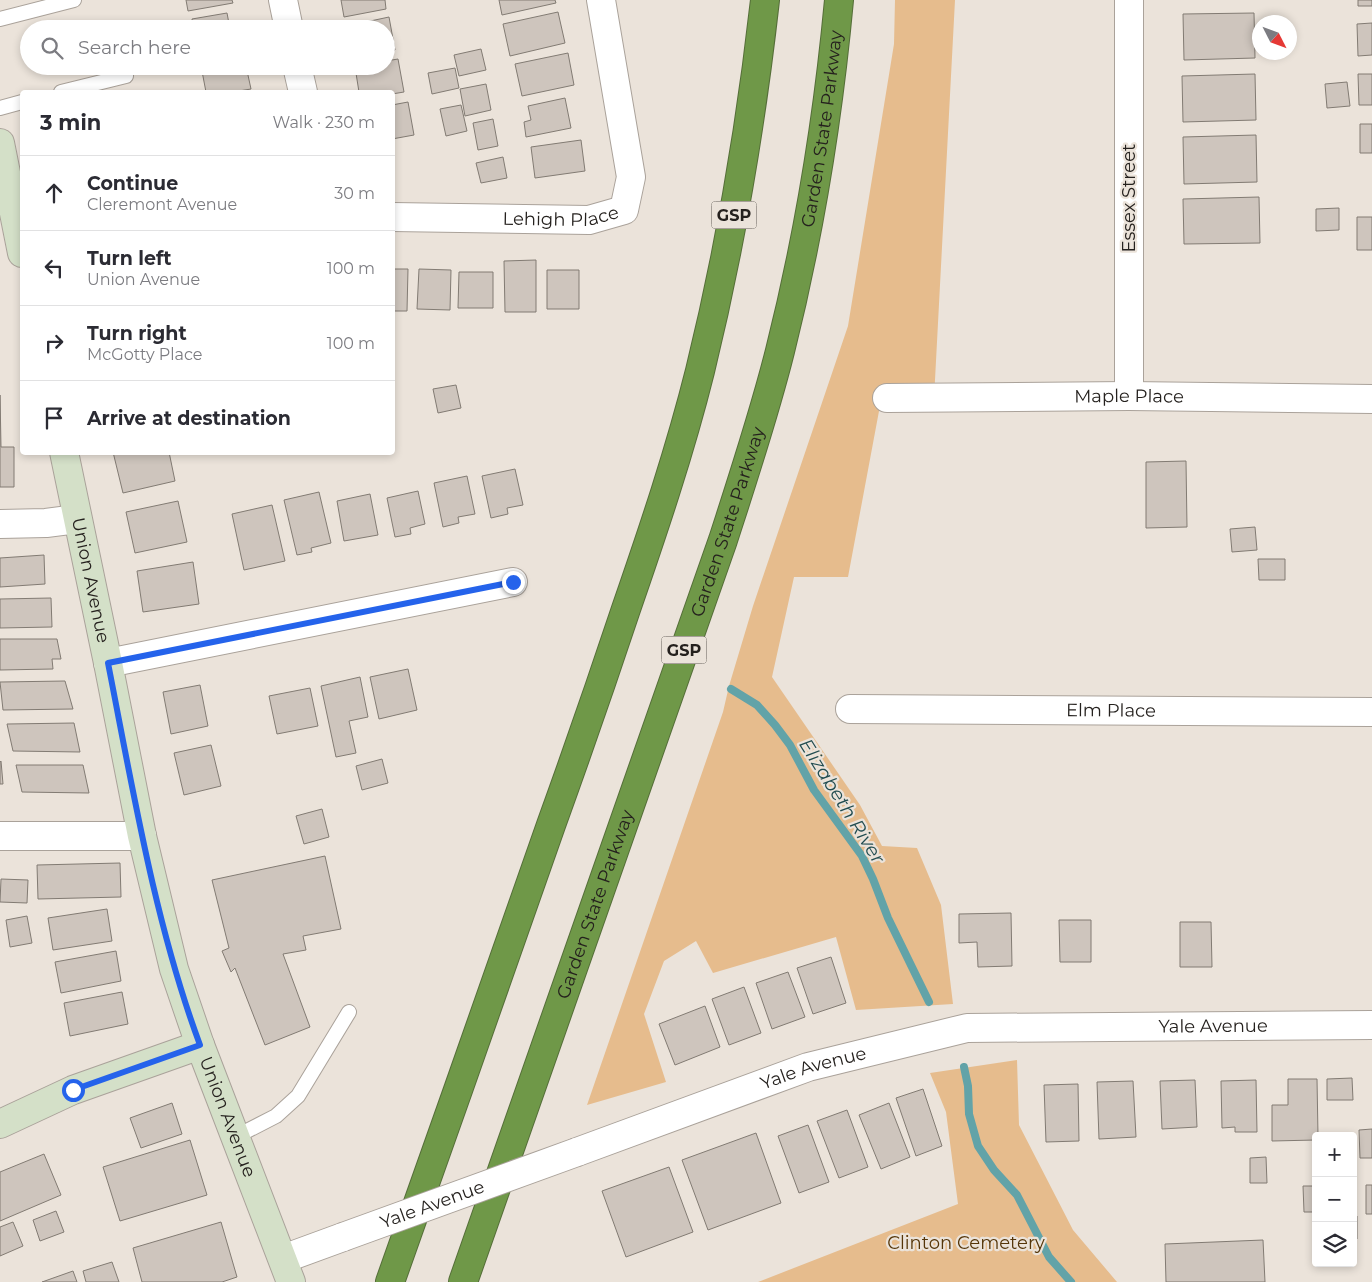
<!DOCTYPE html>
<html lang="en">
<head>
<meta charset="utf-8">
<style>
  :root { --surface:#fff; --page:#f2f2f3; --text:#2b2b33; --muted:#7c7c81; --line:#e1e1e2 }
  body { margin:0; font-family:Montserrat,sans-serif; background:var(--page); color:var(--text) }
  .controls { position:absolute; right:15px; bottom:15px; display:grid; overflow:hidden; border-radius:5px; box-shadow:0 2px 8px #0003 }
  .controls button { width:45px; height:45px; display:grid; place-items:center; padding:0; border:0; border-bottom:1px solid var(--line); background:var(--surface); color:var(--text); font:25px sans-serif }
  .compass { position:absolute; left:1252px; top:15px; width:45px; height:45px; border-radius:50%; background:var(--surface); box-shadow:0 2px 8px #0003; rotate:132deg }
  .stop { position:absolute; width:15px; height:15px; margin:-11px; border:4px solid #2563eb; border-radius:50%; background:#fff }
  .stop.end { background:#2563eb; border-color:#fff; box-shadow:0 1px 5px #0008 }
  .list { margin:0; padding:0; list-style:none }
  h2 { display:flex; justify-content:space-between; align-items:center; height:65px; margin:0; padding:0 20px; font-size:21px }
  h2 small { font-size:16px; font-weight:400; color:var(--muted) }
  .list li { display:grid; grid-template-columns:32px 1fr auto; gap:15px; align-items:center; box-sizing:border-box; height:75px; padding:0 20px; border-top:1px solid var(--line) }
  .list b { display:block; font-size:19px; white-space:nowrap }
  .list p { margin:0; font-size:16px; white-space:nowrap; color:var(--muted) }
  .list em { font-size:16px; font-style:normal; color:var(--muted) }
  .icon { flex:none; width:28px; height:28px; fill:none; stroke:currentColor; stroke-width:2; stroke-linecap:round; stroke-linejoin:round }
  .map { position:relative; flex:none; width:1372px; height:1282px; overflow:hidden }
  .search { position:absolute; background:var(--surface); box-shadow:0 2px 8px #0003; left:20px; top:20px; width:375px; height:55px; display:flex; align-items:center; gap:12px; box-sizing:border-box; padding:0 18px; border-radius:28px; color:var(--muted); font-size:19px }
  .panel { position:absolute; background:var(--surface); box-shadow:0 2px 8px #0003; left:20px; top:90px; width:375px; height:365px; border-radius:5px }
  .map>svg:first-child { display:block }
  .green { fill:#e6bc8d }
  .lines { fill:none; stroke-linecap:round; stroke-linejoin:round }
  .stream { stroke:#62a3a8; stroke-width:8 }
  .building { fill:#cec5bd; stroke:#827b73 }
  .lane-casing { stroke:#aaa29a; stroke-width:16 }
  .street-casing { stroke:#aaa29a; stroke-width:30 }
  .secondary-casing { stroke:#aaa29a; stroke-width:30 }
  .highway-casing { stroke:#556e39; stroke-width:30 }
  .lane { stroke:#fff; stroke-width:14 }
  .street { stroke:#fff; stroke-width:28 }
  .secondary { stroke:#d4e0c8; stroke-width:28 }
  .highway { stroke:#6f9848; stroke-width:28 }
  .street-bridge-casing { stroke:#aaa29a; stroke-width:30; stroke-linecap:butt }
  .street-bridge { stroke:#fff; stroke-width:28 }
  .route { stroke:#2563eb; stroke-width:6 }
  .labels { text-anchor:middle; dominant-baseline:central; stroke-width:4.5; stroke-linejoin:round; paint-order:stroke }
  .shield { fill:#ebe3da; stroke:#605b56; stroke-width:1 }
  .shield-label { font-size:16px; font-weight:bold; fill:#25211e }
  .street-label { font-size:18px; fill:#25211e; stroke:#ebe3da }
  .park-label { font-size:18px; fill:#553508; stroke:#ebe3da }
  .water-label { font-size:19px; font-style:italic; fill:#214c50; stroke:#ebe3da }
</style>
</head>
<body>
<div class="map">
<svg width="1372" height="1282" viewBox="0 0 1372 1282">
  <rect width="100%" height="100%" fill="#ebe3da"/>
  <!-- green -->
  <path class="green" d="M895,0H955L934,399L882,395L848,577H794L772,677L860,805L882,846L917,848L941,905L953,1004L856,1010L836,937L713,973L696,941L664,961L644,1014L666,1082L587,1105L723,712L729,686L753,606L848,326L894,44Z
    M1017,1060L1019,1125L1073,1230L1117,1282H758L958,1204L946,1112L930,1073Z"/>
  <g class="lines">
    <!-- stream -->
    <path class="stream" d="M731,689L757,705L775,725L790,745L814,790L862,856L873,879L888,918L929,1002
      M964,1067L968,1086L969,1114L978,1146L994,1170L1017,1195L1049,1257L1071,1282"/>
  </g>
  <!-- building -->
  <path class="building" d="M186,0H232L233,3L188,11Z
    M341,0H385L386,9L344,17Z
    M499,0H555L556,3L502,15Z
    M1358,0H1372V6H1358Z
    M558,12L565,43L510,56L503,24Z
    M227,13L230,29H193L192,19Z
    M1254,13L1255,58L1184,60L1183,14Z
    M389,17L395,50L386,52V29H348L347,26Z
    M1372,23V55L1358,56L1357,24Z
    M481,49L486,70L459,76L454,55Z
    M568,53L574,85L522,96L515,64Z
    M398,59L404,92L392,94V92H359L355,67L386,66V61Z
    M142,66H171L143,71Z
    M201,66H246L251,89L233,92H206Z
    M455,68L459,88L432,94L428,73Z
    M1255,74L1256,120L1183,122L1182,76Z
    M1358,74H1372V105H1359Z
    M1347,82L1350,106L1327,108L1325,84Z
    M486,84L491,110L465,116L460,89Z
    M565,98L571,128L526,137L524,122L531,120L528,106Z
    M408,102L414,135L392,139V105Z
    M461,105L467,131L446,136L440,109Z
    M493,119L498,146L478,150L473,123Z
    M1360,124H1372V153H1360Z
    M1256,135L1257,182L1184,184L1183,137Z
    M581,140L585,171L535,178L531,147Z
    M503,157L507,178L481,183L476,163Z
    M1259,197L1260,243L1184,244L1183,199Z
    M1339,208V230L1316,231V209Z
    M1357,217H1372V250H1357Z
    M536,260V312H505L504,261Z
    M392,269H408L407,311H392Z
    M419,269L451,270L450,310L417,309Z
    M547,270H579V309H547Z
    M459,272H493V308H458Z
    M456,385L461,408L438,413L433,389Z
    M0,395L1,447H14V487H0Z
    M113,452H169L175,481L123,493Z
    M1186,461L1187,527L1146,528V462Z
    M515,469L523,505L507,508L508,514L491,518L482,476Z
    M467,476L475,514L458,517L459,523L443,527L434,483Z
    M418,491L425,524L410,528L411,534L395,537L387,498Z
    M319,492L331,543L311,548L312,552L297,555L284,500Z
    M370,494L378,535L344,541L337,501Z
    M178,501L187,542L135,553L126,512Z
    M272,505L285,561L244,570L232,514Z
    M1255,527L1257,550L1232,552L1230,529Z
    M44,555L45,584L0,587V558Z
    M1258,559H1285V580H1259Z
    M193,562L199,604L143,612L137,571Z
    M51,598L52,627L0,628V599Z
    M0,639H57L61,659H52L53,669L0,670Z
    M408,669L417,710L379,719L370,677Z
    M360,677L368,717L349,721L356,753L336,757L321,686Z
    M65,681L73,709L3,710L0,682Z
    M200,685L208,726L171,734L163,692Z
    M310,688L318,726L277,734L269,696Z
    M74,723L80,752L13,751L7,724Z
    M211,745L221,786L184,795L174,753Z
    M382,759L388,783L362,790L356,766Z
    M1,761L3,784H0V762Z
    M16,765H83L89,793L22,792Z
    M322,809L329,837L304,844L296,816Z
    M325,856L341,929L303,936L306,950L283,954L310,1027L265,1045L235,968L231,972L222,951L229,948L212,880Z
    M120,863L121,897L38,899L37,865Z
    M1,879L28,880L27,903L0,902Z
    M107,909L112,941L53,950L48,918Z
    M1011,913L1012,966L978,967L977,942L959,943V914Z
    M27,916L32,943L10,947L6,920Z
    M1059,920H1091V962H1060Z
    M1180,922H1211L1212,967H1180Z
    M116,951L121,981L61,993L55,962Z
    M831,957L846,1003L813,1014L797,968Z
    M788,972L805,1017L772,1029L756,983Z
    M744,987L761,1033L729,1045L712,999Z
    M122,992L128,1024L70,1036L64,1003Z
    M705,1006L720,1047L675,1065L659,1024Z
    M1352,1078L1353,1100H1327V1079Z
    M1288,1079H1317L1318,1136H1316V1140L1272,1141V1105H1288Z
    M1195,1080L1197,1127L1162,1129L1160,1081Z
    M1256,1080L1257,1132H1235V1127L1222,1128L1221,1081Z
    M1133,1081L1136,1137L1099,1139L1097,1082Z
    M1078,1084L1079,1141L1046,1142L1044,1085Z
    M923,1089L942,1146L916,1156L896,1098Z
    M172,1103L182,1134L141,1148L130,1118Z
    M889,1103L910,1157L881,1169L859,1115Z
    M847,1110L868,1167L839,1178L817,1121Z
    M808,1125L829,1182L799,1193L778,1136Z
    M1372,1129V1158H1360L1359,1130Z
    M756,1133L781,1203L708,1230L682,1160Z
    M190,1140L207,1195L120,1221L103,1167Z
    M44,1154L61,1195L0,1221V1172Z
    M1266,1157L1267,1183H1250V1158Z
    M669,1167L693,1232L626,1257L602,1191Z
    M1366,1185H1372V1214H1366Z
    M1303,1186H1316V1212H1304Z
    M56,1211L64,1232L40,1241L33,1220Z
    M1353,1216H1357V1239H1353Z
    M13,1222L23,1246L0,1256V1227Z
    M221,1222L237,1277L222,1282H142L133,1248Z
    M1263,1240L1265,1282H1166L1165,1244Z
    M112,1262L119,1282H86L83,1271Z
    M73,1271L77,1282H42Z"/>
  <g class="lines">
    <!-- lane casing -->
    <g class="lane-casing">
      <path id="lane" d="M0,19L74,0
        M61,92L126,76
        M0,108L22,102
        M235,1137L276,1116L298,1096L349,1012"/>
    </g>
    <!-- street casing -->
    <g class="street-casing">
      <g id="street">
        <path d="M283,0L289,29"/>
        <path d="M1129,0V396"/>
        <path d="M297,66L303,92"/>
        <path id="s1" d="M392,217L589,220L624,210L631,177L601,0"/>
        <path id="s2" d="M887,398L1129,396L1372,399"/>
        <path d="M0,524L46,523L77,519"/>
        <path d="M108,663L513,582"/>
        <path id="s3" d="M850,709L1372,712"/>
        <path d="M0,836H142"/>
        <path id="s4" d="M577,1152L808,1067L967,1028L1372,1025"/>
        <path d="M283,1259L343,1237"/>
      </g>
    </g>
    <!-- secondary casing -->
    <g class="secondary-casing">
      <g id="secondary">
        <path d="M0,143L22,253"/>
        <path id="s5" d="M64,452L108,663L142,836L174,969L200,1045L291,1282"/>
        <path d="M0,1124L73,1090L200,1045"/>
      </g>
    </g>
    <!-- highway casing -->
    <g class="highway-casing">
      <g id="highway">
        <path d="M390,1282C444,1130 498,977 551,825C577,753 602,681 626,609C653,531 680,451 700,371C730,249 751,125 765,0"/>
        <path id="s6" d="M463,1282L723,540C743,478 764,415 780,351C809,236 828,119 839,0"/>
      </g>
    </g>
    <!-- lane -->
    <use href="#lane" class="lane"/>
    <!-- street -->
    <use href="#street" class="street"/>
    <!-- secondary -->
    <use href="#secondary" class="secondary"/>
    <!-- highway -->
    <use href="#highway" class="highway"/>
    <!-- street-bridge casing -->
    <g class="street-bridge-casing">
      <g id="street-bridge">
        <path id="s7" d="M343,1237L577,1152"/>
      </g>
    </g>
    <!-- street-bridge -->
    <use href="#street-bridge" class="street-bridge"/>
  </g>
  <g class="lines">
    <!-- route -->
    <path class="route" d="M73,1090L200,1045C155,924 133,790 108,663L513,582"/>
  </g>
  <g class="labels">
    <!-- shield labels -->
    <g class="shield">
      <rect x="711.5" y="201.5" width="45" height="27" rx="4"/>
      <rect x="661.5" y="636.5" width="45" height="27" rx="4"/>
    </g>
    <g class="shield-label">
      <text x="734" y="215">GSP</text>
      <text x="684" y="650">GSP</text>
    </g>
    <!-- street labels -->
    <g class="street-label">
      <text stroke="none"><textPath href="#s6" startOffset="1210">Garden State Parkway</textPath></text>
      <text transform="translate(1129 198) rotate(-90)">Essex Street</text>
      <text stroke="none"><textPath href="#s1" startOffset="169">Lehigh Place</textPath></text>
      <text stroke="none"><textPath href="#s2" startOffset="242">Maple Place</textPath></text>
      <text stroke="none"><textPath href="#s6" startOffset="805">Garden State Parkway</textPath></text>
      <text stroke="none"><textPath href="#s5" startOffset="131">Union Avenue</textPath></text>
      <text stroke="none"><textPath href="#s3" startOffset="261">Elm Place</textPath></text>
      <text stroke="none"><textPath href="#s6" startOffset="400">Garden State Parkway</textPath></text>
      <text stroke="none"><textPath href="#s4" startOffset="656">Yale Avenue</textPath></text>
      <text stroke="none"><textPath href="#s4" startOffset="251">Yale Avenue</textPath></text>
      <text stroke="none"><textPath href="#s5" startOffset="686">Union Avenue</textPath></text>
      <text stroke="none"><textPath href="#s7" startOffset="95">Yale Avenue</textPath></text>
    </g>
    <!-- park labels -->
    <g class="park-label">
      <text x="966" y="1243">Clinton Cemetery</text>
    </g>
    <!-- water labels -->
    <g class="water-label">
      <text transform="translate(842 801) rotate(58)">Elizabeth River</text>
    </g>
  </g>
</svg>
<div class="controls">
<button>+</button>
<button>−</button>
<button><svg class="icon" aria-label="layers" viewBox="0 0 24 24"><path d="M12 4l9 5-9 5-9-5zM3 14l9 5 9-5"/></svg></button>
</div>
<svg class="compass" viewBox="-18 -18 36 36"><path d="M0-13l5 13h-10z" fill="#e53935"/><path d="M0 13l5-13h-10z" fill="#7c7c81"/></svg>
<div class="stop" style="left:73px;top:1090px"></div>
<div class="stop end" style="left:513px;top:582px"></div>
<div class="search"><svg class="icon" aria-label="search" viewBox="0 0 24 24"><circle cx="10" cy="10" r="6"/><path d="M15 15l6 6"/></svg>Search here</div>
<section class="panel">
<h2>3 min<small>Walk · 230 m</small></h2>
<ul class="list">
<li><svg class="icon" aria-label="ahead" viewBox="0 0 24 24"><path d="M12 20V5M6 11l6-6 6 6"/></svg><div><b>Continue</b><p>Cleremont Avenue</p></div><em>30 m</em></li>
<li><svg class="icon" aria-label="left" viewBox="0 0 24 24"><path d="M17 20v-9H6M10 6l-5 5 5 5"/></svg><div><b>Turn left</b><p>Union Avenue</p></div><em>100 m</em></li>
<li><svg class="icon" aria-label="right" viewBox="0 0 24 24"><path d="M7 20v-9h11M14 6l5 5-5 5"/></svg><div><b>Turn right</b><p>McGotty Place</p></div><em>100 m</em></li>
<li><svg class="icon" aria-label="arrive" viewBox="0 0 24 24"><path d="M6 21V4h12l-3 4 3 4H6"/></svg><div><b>Arrive at destination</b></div></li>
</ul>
</section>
</div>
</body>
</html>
